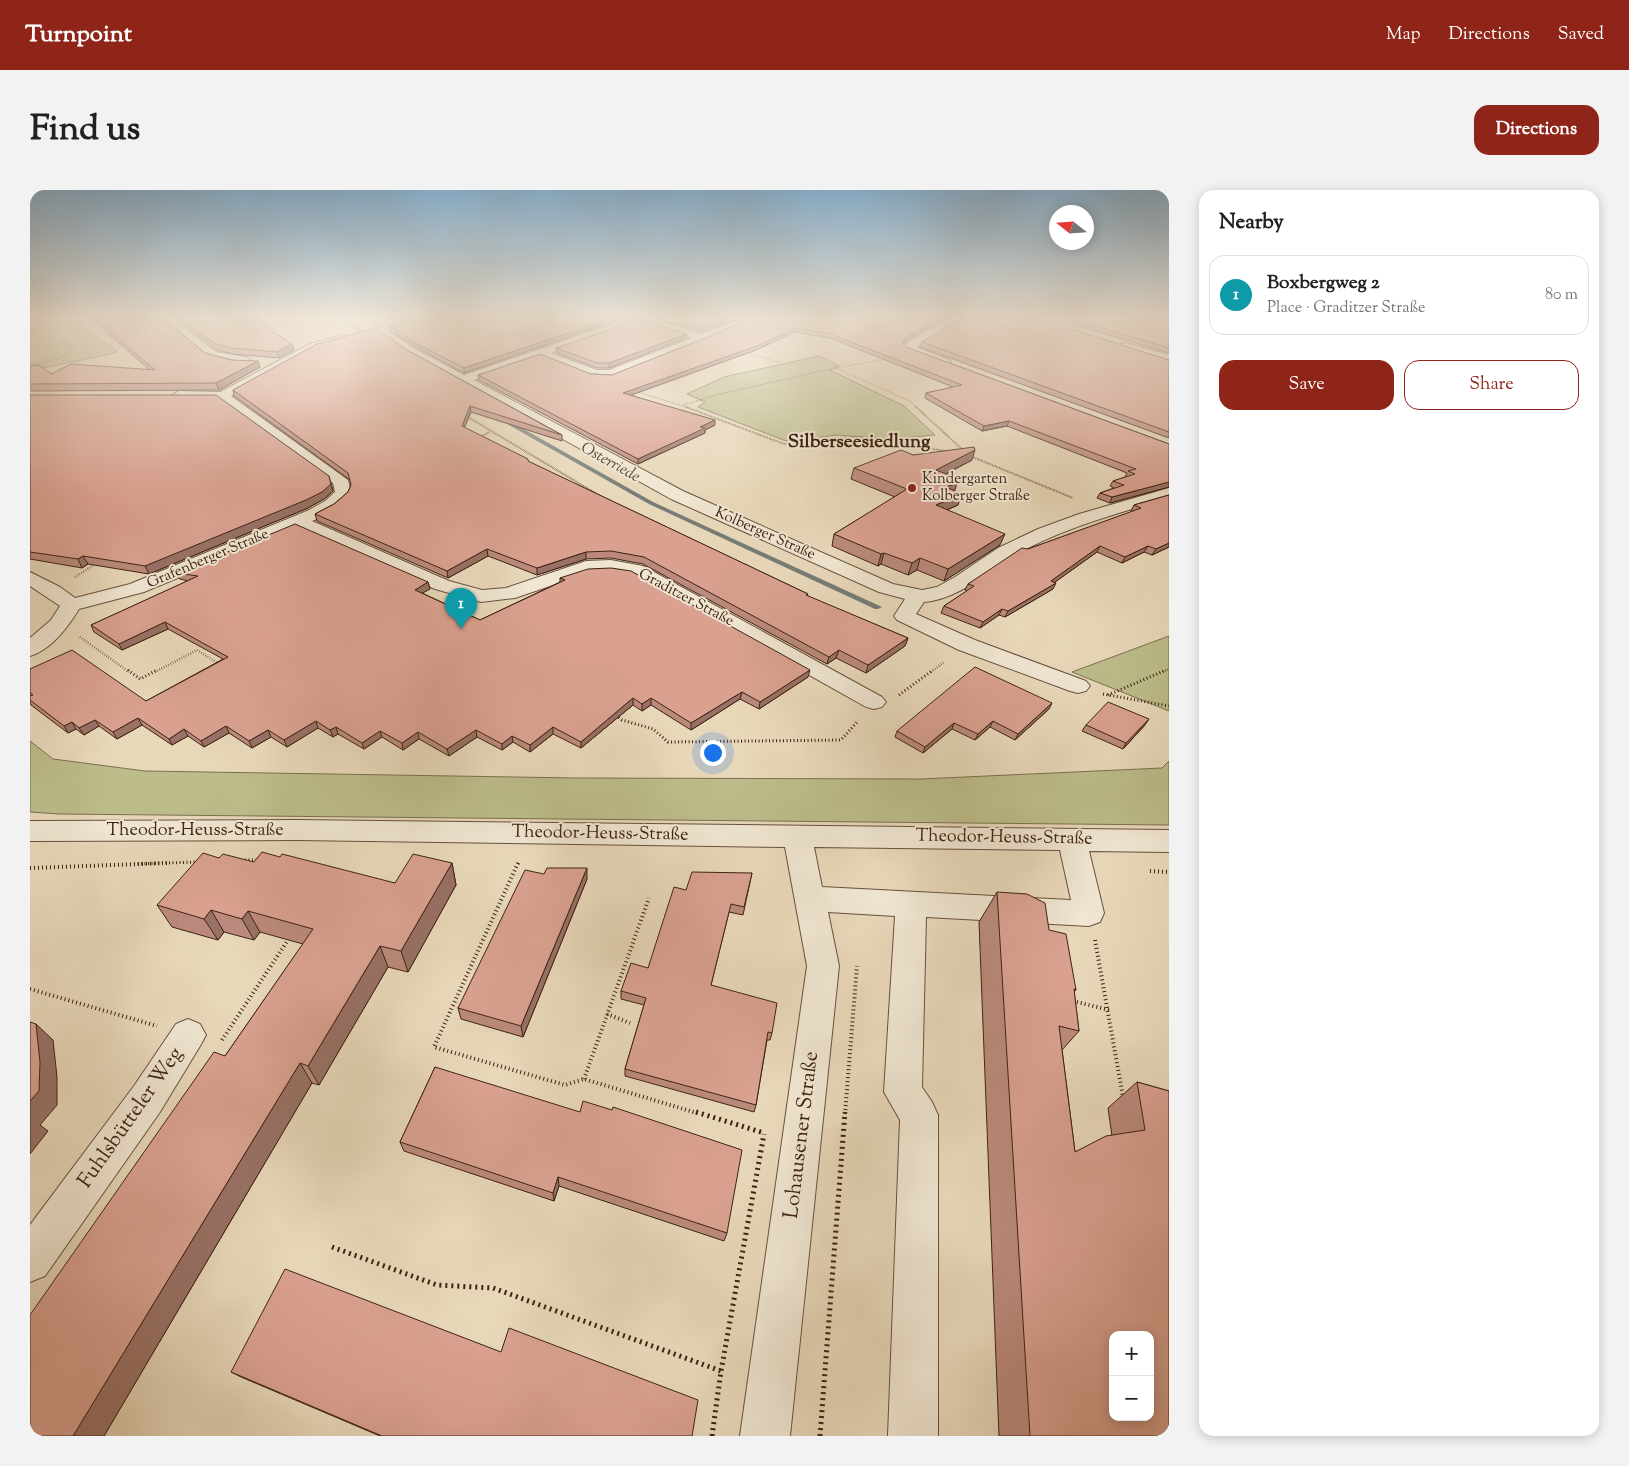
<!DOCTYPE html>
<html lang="en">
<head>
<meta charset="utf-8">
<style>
  :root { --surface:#fff; --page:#f2f2f2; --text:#202124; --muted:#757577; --line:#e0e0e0; --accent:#8f2418 }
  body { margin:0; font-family:"Sorts Mill Goudy",serif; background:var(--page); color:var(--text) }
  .controls { position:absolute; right:15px; bottom:15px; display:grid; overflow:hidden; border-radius:10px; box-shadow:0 2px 12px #0003 }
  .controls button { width:45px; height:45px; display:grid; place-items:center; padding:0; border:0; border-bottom:1px solid var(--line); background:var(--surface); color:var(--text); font:25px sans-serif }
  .compass { position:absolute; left:1019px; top:15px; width:45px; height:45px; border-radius:50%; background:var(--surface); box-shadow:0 2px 12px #0003; rotate:287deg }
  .you { position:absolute; left:682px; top:562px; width:18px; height:18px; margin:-12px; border:4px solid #fff; border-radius:50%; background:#1a73e8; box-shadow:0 0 0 8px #1a73e833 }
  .badge { display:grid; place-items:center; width:32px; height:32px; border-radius:50%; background:var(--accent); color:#fff; font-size:16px; font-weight:700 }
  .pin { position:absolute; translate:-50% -41px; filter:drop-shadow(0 1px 2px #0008) }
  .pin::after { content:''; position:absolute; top:26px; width:18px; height:15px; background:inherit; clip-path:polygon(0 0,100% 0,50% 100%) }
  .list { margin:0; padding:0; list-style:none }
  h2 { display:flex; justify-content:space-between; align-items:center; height:65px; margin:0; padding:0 20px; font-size:21px }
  h2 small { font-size:16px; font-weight:400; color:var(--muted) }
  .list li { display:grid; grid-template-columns:32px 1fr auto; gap:15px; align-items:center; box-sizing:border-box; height:80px; margin:0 10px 10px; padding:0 10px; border:1px solid var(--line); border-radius:15px }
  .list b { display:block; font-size:19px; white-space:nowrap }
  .list p { margin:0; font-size:16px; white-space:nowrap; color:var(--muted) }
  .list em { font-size:16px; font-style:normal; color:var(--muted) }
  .actions { display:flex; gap:10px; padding:15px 20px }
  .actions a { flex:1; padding:11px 0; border:1px solid var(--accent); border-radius:15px; text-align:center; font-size:18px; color:var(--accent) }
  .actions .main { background:var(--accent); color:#fff }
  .map { position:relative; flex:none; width:1139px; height:1246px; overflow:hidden; border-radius:15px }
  header { display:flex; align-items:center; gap:30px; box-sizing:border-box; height:70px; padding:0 25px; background:var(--accent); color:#fff }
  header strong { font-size:24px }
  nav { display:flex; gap:28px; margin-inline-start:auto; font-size:18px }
  .intro { display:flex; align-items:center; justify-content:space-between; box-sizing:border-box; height:120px; padding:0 30px }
  h1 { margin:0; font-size:35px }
  .button { padding:12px 22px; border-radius:15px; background:var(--accent); color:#fff; font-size:18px; font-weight:700 }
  main { display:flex; gap:30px; padding:0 30px }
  aside { flex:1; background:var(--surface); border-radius:15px; box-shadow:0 2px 12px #0003 }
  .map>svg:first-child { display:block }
  .green { fill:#bcbd8b; stroke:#7d704f }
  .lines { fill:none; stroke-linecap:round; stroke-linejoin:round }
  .stream { fill:#767c77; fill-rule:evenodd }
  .minor-casing { stroke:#68503d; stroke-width:2 }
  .path-far5 { stroke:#3e2313; stroke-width:1; stroke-dasharray:0.5 1; stroke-linecap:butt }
  .path-far4 { stroke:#3e2313; stroke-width:2; stroke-dasharray:0.5 1; stroke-linecap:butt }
  .path-far3 { stroke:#3e2313; stroke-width:2.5; stroke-dasharray:0.5 2; stroke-linecap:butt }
  .path-far2 { stroke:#3e2313; stroke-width:3; stroke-dasharray:1 2.5; stroke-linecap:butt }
  .path-far1 { stroke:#3e2313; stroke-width:4; stroke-dasharray:1 3; stroke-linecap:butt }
  .path { stroke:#3e2313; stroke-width:5; stroke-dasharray:2 4; stroke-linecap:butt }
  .minor { fill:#f0e6d2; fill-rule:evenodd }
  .wall { fill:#bb8a7d; stroke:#3e2313 }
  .shaded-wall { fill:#997166; stroke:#3e2313 }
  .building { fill:#daa191; stroke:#3e2313; fill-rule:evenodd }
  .poi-dot { fill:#8f2418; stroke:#f0e6d2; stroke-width:2 }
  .labels { text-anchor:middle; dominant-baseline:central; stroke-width:4; stroke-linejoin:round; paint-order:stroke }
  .far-poi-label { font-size:15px; fill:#3e2313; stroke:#f0e6d2; text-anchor:start }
  .far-street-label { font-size:15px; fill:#3e2313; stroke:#f0e6d2 }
  .far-water-label { font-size:16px; font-style:italic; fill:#55483d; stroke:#f0e6d2 }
  .street-label { font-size:18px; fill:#3e2313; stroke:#f0e6d2 }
  .far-district-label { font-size:19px; font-weight:bold; fill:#3e2313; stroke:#f0e6d2 }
  .near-street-label { font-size:21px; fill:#3e2313; stroke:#f0e6d2 }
</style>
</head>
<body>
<header>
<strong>Turnpoint</strong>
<nav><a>Map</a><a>Directions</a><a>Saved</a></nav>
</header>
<div class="intro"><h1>Find us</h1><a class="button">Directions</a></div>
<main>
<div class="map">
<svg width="1139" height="1246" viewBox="0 0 1139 1246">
  <rect width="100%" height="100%" fill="#e8d8ba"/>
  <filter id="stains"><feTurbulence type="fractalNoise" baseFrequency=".004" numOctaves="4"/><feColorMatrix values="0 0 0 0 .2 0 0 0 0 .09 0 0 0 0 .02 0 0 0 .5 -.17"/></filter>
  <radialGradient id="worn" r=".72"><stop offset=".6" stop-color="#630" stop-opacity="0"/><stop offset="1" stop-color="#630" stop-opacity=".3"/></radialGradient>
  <!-- green -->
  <path class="green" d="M0,128H40L88,162L0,181Z
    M217,128H283L231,142Z
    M789,166L809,176L800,180L874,216L905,245L861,249L808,245L756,251L668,217L675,212L657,204L694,187Z
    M1139,446V521L1042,482Z
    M0,551L23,569L115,581L546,588L891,589L1132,578L1139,571V635L29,624L0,622Z"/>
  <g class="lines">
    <!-- stream -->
    <path class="stream" d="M315,128L342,149V151H340L310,128Z
      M472,229H476L623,312L852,417L848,419H845L619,314L472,231Z"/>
    <!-- minor casing -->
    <g class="minor-casing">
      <path id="minor" d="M129,128H141L186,162L216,167L222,171L216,175L178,167Z
        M601,128H620L672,144L712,128H727L677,150L581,188L562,187L510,167L444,190L653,301L863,394L892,400L907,397L925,387L968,358L1008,339L1049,324L1139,298V308C1092,322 1045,335 1002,356C966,372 935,409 894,412L886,424L945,450L1056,491L1060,496L1056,501L1048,503L1040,501L929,460L867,430L864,426L875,409L849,402L641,309L379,164L343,139L344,137H352L387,160L434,185ZM610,132L662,148L579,180H567L521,163Z
        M925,128H945L923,135L886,157L919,170L921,173L919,176H911L873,158L875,154L915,131Z
        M313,145L317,146L319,148L317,150L288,158L201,206L318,290L321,302C314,317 298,325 282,331L419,391L452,400L476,398L556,371L581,370L613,376L852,507L856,512L852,517L844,519L836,517L601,385L581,382L558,383L485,408L451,412L405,399L267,338L114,402L49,419C38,437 21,460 0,466V448L21,430L30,416L0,396V382L30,397L45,408L100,394L279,320L295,311L305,302L303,293L189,210L149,209L142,205L149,201L190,202L280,154Z
        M1095,153L1139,165V173L1091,158L1089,156L1091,154Z
        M266,630L1139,640V662L1059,661L1074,723L1070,732L1059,736L896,727L892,897L902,912L908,925V1246H858L870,930L854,902L865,726L798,722L809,776L760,1246H710L777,776L755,657L266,650L0,651V631ZM784,657L1030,660L1041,710L792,697Z
        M158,829L170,834L176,845L170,856L130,922L15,1086L0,1092V1035L104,896L146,834Z"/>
    </g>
    <!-- path-far5 -->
    <path class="path-far5" d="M714,162L751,173
      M857,169L805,178L880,211L887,218
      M0,175L31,168L44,157L14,143L5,128
      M605,201L659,218
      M653,215L690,204L805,178"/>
    <!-- path-far4 -->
    <path class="path-far4" d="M656,217L754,254L808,248L828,247L915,261
      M886,217L933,260
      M436,226L572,307
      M449,247L460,242
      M940,266L1043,308"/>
    <!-- path-far3 -->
    <path class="path-far3" d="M45,387L67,373
      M50,447L99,482
      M125,482L167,460L189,474
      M901,482L914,472
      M1133,482L1139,479"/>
    <!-- path-far2 -->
    <path class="path-far2" d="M98,480L110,489L127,480
      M1073,504L1139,516
      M869,505L903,480
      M1078,505L1136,480
      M586,525L592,530L623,539L638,552L811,550L828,531
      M215,670H229
      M104,674L167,672
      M488,674L489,671"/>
    <!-- path-far1 -->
    <path class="path-far1" d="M488,673L404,857L535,895L554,889L670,924
      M0,678L138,673
      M1120,681L1139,682
      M1065,750L1093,907
      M0,799L127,836
      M1043,811L1079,820
      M577,824L600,833
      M192,850L258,750
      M554,889L619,708
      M815,924L827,776"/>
    <!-- path -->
    <path class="path" d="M666,922L734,943
      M302,1057L407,1095L463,1098L691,1181
      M682,1246L691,1181L734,944
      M790,1246L815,922"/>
    <!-- minor -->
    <use href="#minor" class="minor"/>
  </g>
  <!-- wall -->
  <path class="wall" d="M60,128H132L175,163L230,177L189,200L0,201V176L21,184L120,180Z
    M145,128H221L262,154L264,160L249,168L203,164L187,160Z
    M384,128H594L434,183L388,158L361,141L360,136Z
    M627,128H706L672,142Z
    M722,128L914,129L874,152L873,154L876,157L1139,254V297L1080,313L1067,308L1070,303L1084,298L1080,296L1083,291L1095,287L1097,283L977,236L952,241L895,208L896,203L923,197L800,148L765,142L726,160L601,205L685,235L675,240V243L608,274L449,190L448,185L561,184L582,185L678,147Z
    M1021,128H1139V163Z
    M656,148L579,178H567L527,163L526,158Z
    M892,152L1139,170V248L890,157Z
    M377,160L532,245V251L441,222L434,238L499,272L778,404L777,406L878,448L875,456L836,483L806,468L797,474L613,374L581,368L556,369L507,385L458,366L418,388L287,331L285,324L304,314L318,302L321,295L320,290L204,206L203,200Z
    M0,205L299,286L303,301L294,309L278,318L119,384L58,374L52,378L0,369Z
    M883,265L942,270L916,284L921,290L928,315L917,320L970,355L914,391L887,380L878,385L851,374L848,376L802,356L804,344L865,307L821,289L824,278Z
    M1139,305V357L1122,365L1114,362L1092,373L1067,362L1025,392L1023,399L975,427L969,425L950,438L911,423L914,416L937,401L935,400L938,394L998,359L1102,322L1101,321L1104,315Z
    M147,383L398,392L400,399L392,403L450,430L530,392V388L778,487L729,519L710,509L661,540L621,515L612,521L603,515L551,558L523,544L500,562L483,552L472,560L447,547L419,566L389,549L373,560L352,547L334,559L308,544L303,547L288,538L257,557L241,547L222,558L199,543L174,557L158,546L142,555L112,535L87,549L69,536L54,545L46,539L38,543L1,515L0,513V479L116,511L193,469L138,439L92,460L64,442L61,435L158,391L150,389Z
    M1019,519L985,550L960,537L945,550L922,539L893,563L865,547L867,541Z
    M1056,535H1115L1093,559L1052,541Z
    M189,668L365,693L422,673L426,695L378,782L358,777L289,895L282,893L74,1246H0L195,866L273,754L230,742L224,750L194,742L188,750L142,737L127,715Z
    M722,683L713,725L699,722L681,795L742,843L740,850H737L726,915L724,922L595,886V879L614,815L591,809V801L618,778L656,700Z
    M514,684L557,689L493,847L431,829L428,818Z
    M967,702L1019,740L1046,800L1044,802L1049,841L1032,860L1045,962L1082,946L1078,918L1107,892L1139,901V1246H969L949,732Z
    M405,877L697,1043L694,1051L529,996L524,1011L374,961L370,952Z
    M201,1182L662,1246H350L211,1187Z"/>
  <!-- shaded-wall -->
  <path class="shaded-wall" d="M582,128H594L434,183V178Z
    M696,128H706L672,142V138Z
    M910,128H917L914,129L874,152L871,157L872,153L875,148Z
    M766,138L765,142L726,160L593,208V203Z
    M657,144L656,148L579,178V173Z
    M262,154L264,160L249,168L247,162Z
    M228,171L230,177L189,200L186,193Z
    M440,216L441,222L432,243V236Z
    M685,230V235L675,240V243L608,274V269L670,237Z
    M979,231L977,236L952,241L954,236Z
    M945,260L942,270L902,291L906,280Z
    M922,286L919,296L927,293L924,303L912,308L917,288Z
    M1139,292V297L1080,313L1082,307Z
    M301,294L303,301L294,309L278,318L119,384L115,376Z
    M932,304L928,315L902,326L906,315Z
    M975,344L970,355L914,391L918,379Z
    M1139,353V357L1122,365L1126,359Z
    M1070,356L1067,362L1018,397L1021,391Z
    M1118,356L1114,362L1092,373L1095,367Z
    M457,359L458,366L418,388L417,381Z
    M556,362V369L507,385V378Z
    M854,363L851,374L848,376L851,364Z
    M53,366L58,374L52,378L48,369Z
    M890,368L887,380L878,385L882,373Z
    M398,392L400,399L387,406L385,400Z
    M1026,393L1023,399L975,427L978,421Z
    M972,419L969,425L950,438L953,432Z
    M135,432L138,439L92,460L89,454Z
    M878,448L875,456L836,483L838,475Z
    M809,460L806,468L797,474L799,467Z
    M780,480L778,487L729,519L730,512Z
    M712,502L710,509L661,540V533Z
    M603,508V515L551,558V552Z
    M621,508V515L612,521V514Z
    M1022,513L1019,519L985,550L988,544Z
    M108,528L112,535L87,549L83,542Z
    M1119,529L1115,535L1093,559L1096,553Z
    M65,530L69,536L54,545L49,538Z
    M286,531L288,538L257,557L254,550Z
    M963,531L960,537L945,550L948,544Z
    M42,532L46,539L38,543L34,536Z
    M924,533L922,539L893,563L895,557Z
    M196,536L199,543L174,557L171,551Z
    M306,537L308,544L303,547L300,540Z
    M523,537V544L500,562V555Z
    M154,539L158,546L142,555L139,549Z
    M238,540L241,547L222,558L219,551Z
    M446,540L447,547L419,566L417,559Z
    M350,541L352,547L334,559L332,553Z
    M388,542L389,549L373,560L372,553Z
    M482,546L483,552L472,560V554Z
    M422,673L426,695L378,782L371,761Z
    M557,678V689L493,847L491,836Z
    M181,720L194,742L188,750L174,729Z
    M218,721L230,742L224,750L212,729Z
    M350,756L358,777L289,895L278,876Z
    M6,834L23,850L27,887V915L10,935L18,941L0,964V911Z
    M270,873L282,893L74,1246H43Z
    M528,987L529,996L524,1011L523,1003Z"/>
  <!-- building -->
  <path class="building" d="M64,128H132L175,163L201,170L228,171L186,193L0,194V176L9,175L21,184L41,174L125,180Z
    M150,128H221L262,154L247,162L201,158L185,154Z
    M384,128H582L434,178L387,154L360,136Z
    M642,128H696L672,138Z
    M722,128H910L875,148L872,153L876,157L1139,254V292L1082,307L1070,303L1094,295L1083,291L1105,284L1098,281L1106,279L979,231L954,236L896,203L932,195L800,144L766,138L727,156L593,203L685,230L670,237L675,238L608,269L448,185L510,164L561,184L582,185L678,147Z
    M938,128H1006L1139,170V242L892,152L925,132Z
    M1037,128H1139V158Z
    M610,129L657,144L579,173H567L526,158Z
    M346,138L377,160L532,245L440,216L432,236L498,269V271L778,404L776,405L878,448L838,475L809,460L799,467L614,367L581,361L556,362L507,378L457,359L417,381L285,324L304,314L318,302L321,295L318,283L203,200L287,154Z
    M0,205H186L299,286L301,294L292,302L276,310L115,376L53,366L48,369L0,362Z
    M944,257L945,260L906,280L922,286L917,288L927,293L916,297L932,304L906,315L975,344L918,379L890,368L882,373L854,363L851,364L804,344L877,299L824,278L871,260L883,265Z
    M1139,305V353L1126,359L1118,356L1095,367L1070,356L1021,391L1026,393L978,421L972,419L953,432L914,416L944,396L938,394L992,358L998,359L1111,318L1104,315Z
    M265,334L398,392L385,400L450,430L535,390L530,388L558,379L581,378L601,381L780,480L730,512L712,502L661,533L621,508L612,514L603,508L551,552L523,537L500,555L482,546L472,554L446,540L417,559L388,542L372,553L350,541L332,553L306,537L300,540L286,531L254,550L238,540L219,551L196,536L171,551L154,539L139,549L108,528L83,542L65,530L49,538L42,532L34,536L0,510V506L3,505L0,502V479L42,460L116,511L198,467L135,432L89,454L61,435L168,386L147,383Z
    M945,477L1022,513L988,544L963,531L948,544L924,533L895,557L867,541Z
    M1078,512L1119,529L1096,553L1056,535Z
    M232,662L250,667L252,664L365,693L383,664L422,673L371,761L350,756L278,876L270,873L43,1246H0V1125L184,862L195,866L283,739L218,721L212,729L181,720L174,729L127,715L173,663L189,668L193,664L224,672Z
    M517,678H557L491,836L428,818L495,680L514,684Z
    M662,682L722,683L714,717L701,714L681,795L747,813L742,843L738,842L726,915L595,879L616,808L591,801L601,773L618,778L644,697L656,700Z
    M967,702L997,704L1015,713L1019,740L1036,744L1046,800L1044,799L1049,841L1029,836L1045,962L1076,946L1115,940L1107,892L1139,901V1246H1000ZM1083,1145H1120V1227H1083Z
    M0,832L6,834L10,872L9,901L0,911Z
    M405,877L550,922L553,911L582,920L583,917L712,960L697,1043L528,987L523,1003L370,952Z
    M255,1079L471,1162L479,1138L668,1210L662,1246H352L201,1182Z"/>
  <!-- sky -->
  <linearGradient id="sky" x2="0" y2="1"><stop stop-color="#89b5d6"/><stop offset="0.42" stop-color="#f5ede0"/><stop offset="1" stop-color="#f5ede0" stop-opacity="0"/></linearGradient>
  <rect width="1139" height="303" fill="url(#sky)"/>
  <!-- markers -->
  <circle class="poi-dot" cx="882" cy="298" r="5"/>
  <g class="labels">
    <!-- far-poi labels -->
    <g class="far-poi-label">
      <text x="892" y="289">Kindergarten<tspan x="892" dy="17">Kolberger Straße</tspan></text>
    </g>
    <!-- far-street labels -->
    <g class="far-street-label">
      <text transform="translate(735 344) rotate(24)">Kolberger Straße</text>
      <text transform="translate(178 369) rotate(-23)">Grafenberger Straße</text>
      <text transform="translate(656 408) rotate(28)">Graditzer Straße</text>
    </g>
    <!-- far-water labels -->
    <g class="far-water-label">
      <text transform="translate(580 273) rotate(29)">Osterriede</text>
    </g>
    <!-- street labels -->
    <g class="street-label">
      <text x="165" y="641">Theodor-Heuss-Straße</text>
      <text transform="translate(570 644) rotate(1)">Theodor-Heuss-Straße</text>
      <text transform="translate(974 648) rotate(1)">Theodor-Heuss-Straße</text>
    </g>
    <!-- far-district labels -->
    <g class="far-district-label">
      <text x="829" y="252">Silberseesiedlung</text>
    </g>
    <!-- near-street labels -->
    <g class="near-street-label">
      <text transform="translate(101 928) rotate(-55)">Fuhlsbütteler Weg</text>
      <text transform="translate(772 945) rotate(-83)">Lohausener Straße</text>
    </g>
  </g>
  <rect width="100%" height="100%" filter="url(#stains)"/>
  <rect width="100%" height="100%" fill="url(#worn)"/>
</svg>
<div class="controls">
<button>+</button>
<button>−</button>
</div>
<svg class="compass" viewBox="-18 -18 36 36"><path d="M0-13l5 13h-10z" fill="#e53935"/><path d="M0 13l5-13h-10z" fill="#757577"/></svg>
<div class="you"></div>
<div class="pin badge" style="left:431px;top:439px;background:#0f9aa8">1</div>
</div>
<aside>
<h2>Nearby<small></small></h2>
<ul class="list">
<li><span class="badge" style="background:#0f9aa8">1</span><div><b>Boxbergweg 2</b><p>Place · Graditzer Straße</p></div><em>80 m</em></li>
</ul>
<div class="actions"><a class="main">Save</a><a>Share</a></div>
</aside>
</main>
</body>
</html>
